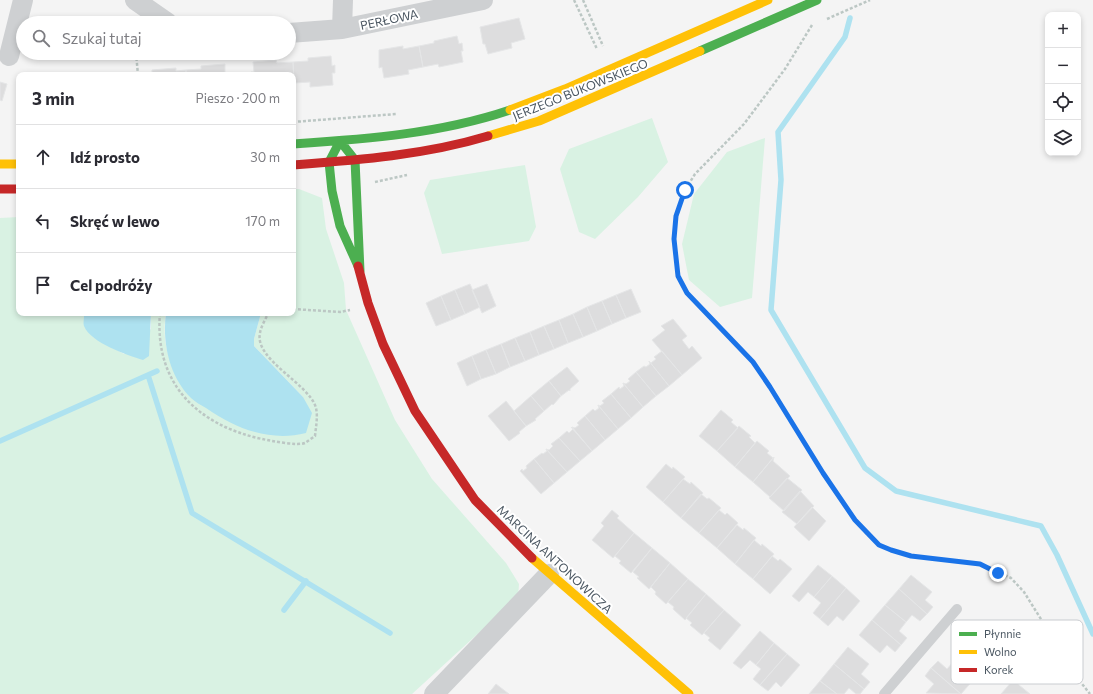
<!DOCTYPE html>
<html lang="pl">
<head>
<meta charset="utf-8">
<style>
  :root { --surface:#fff; --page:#f2f2f3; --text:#2b2b33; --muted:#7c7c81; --line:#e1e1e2 }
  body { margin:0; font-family:Commissioner,sans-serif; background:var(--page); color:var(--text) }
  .controls { position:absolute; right:12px; top:12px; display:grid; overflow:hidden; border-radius:8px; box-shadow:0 2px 6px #0003 }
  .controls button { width:36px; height:36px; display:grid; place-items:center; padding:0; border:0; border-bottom:1px solid var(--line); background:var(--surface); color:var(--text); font:20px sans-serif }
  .stop { position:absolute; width:12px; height:12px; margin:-9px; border:3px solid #1a73e8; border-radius:50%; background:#fff }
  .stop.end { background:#1a73e8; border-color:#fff; box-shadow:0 1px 4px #0008 }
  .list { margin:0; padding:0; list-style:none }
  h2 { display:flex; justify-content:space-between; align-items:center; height:52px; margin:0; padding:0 16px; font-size:17px }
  h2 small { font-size:13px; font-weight:400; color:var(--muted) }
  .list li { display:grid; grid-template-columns:26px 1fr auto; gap:12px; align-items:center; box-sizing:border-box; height:64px; padding:0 16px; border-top:1px solid var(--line) }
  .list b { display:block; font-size:15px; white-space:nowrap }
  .list em { font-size:13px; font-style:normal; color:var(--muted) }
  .icon { flex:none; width:22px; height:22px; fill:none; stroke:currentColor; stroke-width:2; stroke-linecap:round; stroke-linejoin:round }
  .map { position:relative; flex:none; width:1093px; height:694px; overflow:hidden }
  .search { position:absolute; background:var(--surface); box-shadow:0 2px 6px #0003; left:16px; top:16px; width:280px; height:44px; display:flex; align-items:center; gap:10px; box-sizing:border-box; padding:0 14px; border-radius:22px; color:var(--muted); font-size:15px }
  .panel { position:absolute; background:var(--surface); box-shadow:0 2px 6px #0003; left:16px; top:72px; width:280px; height:244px; border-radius:8px }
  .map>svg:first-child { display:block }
  .green { fill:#d9f2e3 }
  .water { fill:#aee2f0 }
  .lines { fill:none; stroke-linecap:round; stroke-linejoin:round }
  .stream { stroke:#aee2f0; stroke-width:5.5 }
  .building { fill:#ddddde; stroke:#e5e6e7 }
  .path { stroke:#bcc7c4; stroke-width:2.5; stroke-dasharray:3 2; stroke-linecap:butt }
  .lane { stroke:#ced0d2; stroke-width:10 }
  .street { stroke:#ced0d2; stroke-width:20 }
  .fast { stroke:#4caf50; stroke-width:9 }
  .slow { stroke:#ffc107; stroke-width:9 }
  .jam { stroke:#c62828; stroke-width:9 }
  .route { stroke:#1a73e8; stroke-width:5 }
  .labels { text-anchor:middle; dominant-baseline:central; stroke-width:4; stroke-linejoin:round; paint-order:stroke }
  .street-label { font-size:12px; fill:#4a5661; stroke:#fff }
  .key { fill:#fff; stroke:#c9ccd0; stroke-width:1 }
  .key-label { font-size:11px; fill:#4a5661 }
</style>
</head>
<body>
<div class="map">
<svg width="1093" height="694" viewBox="0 0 1093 694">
  <rect width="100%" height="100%" fill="#f4f4f4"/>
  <!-- green -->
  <path class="green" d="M652,118L668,162L638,197L595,239L579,232L560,169L569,149Z
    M765,138L752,298L720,307L689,280L682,244L694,194L727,152Z
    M525,165L536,227L529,241L442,254L424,193L430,180Z
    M293,189H299L322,198L326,229L344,283L346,310L395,420L432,479L506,563L519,584L518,597L412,694H0V218L19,217V313H88L84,317L93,337L124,354L151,329V313H166C162,339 167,355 177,378L303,397L254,346V339L261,313H293Z"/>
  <!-- water -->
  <path class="water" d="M88,313H151L149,356L143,360C127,355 91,343 84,326C83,324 84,319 84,316Z
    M166,313H261L254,339V346L303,397L312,413L306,433C270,442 236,429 206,408C201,405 195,402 191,398C169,376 162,342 166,313Z"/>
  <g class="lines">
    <!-- stream -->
    <path class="stream" d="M850,18L845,37L778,132L781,180L771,310L865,468L896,491L1041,526L1057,555L1093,634
      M148,375L192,513L390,633
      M0,441L157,371
      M284,610L306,581"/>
  </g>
  <!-- building -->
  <path class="building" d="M519,18L525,39L511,43L512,48L488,54L485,44H483L480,27Z
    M63,19L82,21L81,22L85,23H62Z
    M457,36L459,44L462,43L463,51H461L463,62L439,67L438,64L423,67L419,46L434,43V41Z
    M403,46V49L419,46L423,67L408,70L409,74L384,78L382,67L379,68V50Z
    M331,56L332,66L335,65V73H332L333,85L310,87V82L294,83L293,62L308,61V58Z
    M276,60L277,63L293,62L294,83L293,75H251V72H254L253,62Z
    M225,64V75H186V70L201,69V66Z
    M176,68V71L186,70V75H152V70Z
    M0,82L7,84L2,101L0,100Z
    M470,284L480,307L465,314L455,290Z
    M487,284L496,306L482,313L472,290Z
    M631,289L641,312L626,318L616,295Z
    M455,290L465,314L451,320L441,296Z
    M616,295L626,318L612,324L602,301Z
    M441,296L451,320L436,326L426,303Z
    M602,301L612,324L597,331L587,307Z
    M587,307L597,331L583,337L573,314Z
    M573,314L583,337L568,343L559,320Z
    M673,319L687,336L682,340L689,349L692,346L702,358L682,375L652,340L665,330L661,326Z
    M559,320L568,343L554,349L544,326Z
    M544,326L554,349L539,355L530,332Z
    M530,332L539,355L525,361L515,338Z
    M515,338L525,361L510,367L501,344Z
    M501,344L510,367L496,374L486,350Z
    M486,350L496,374L481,379L472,356Z
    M662,351L682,375L669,386L649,361L651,363L656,359L654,357Z
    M472,356L481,379L467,386L457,363Z
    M649,361L669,386L656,396L636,372L644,366L646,367L650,364Z
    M567,367L579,381L570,389V391L569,390L561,396L549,381Z
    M636,372L656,396L643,407L623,383L626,384L630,381L628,379Z
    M549,381L561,396L553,405L552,404L544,411L531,396Z
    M623,383L643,407L631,418L611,394L619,387L620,389L624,386Z
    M611,394L631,418L618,429L598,405L600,406L604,403L602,401Z
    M531,396L544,411L535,419L536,420L526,426L514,411Z
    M506,401L526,426L519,432L520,433L509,441L488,416Z
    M598,405L618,429L605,440L585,416L593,409L595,411L599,408Z
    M721,410L733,420L731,422L738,428L717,451L699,436Z
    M585,416L605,440L592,451L572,427L575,428L579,425L577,423Z
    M739,426L751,436L749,437L755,443L735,467L717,451Z
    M571,427L592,451L580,461L559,438L567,431L569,433L573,429Z
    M559,438L580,461L567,472L546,449L549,450L553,446L551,444Z
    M757,441L769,451L767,453L773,458L753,482L735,467Z
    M546,449L567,472L554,483L534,459L542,453L543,454L547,451Z
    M774,457L773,461L790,476L770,497L753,482Z
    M534,459L554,483L541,494L520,471L522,469L523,471L527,468L526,466Z
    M666,464L672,469L673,467L685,477L663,502L646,487Z
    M787,478L802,490L784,511L769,498Z
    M683,479L690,484L691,482L703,493L681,518L663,502Z
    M800,491L814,506L797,524L782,512Z
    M701,494L707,499L709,498L721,508L699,533L681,518Z
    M812,507L826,521L809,541L794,527Z
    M612,510L619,516L617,518L634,533L613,558L592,540L604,526L601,523Z
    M719,510L725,515L727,513L738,523L717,548L699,533Z
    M737,525L743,530L744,528L756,538L735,564L717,548Z
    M634,533L652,548L631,573L619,563L621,561L615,556Z
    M754,540L761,546L762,544L774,554L753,579L735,564Z
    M652,548L670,563L649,589L637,578L639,577L633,572Z
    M772,556L778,561L780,559L792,569L770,594L753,579Z
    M670,563L688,579L666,604L655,594L656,592L651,587Z
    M818,565L832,576L814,597L808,592L799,602L792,596Z
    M911,575L932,592L925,600L933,607L927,614L899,589Z
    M832,576L846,588L820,619L813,613L821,603L814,597Z
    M688,579L706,594L685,620L673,609L674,607L668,602Z
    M846,588L860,601L843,621L837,616L828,626L820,619Z
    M899,589L927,614L920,621L912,615L906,622L885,605Z
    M706,594L724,610L702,635L690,625L692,623L686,618Z
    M885,605L906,622L899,631L907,638L901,645L872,620Z
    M724,610L741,625L720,650L708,640L710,638L704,633Z
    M872,620L901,645L895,652L887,645L880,653L859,635Z
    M760,631L774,643L756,665L750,660L741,669L733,663Z
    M774,643L787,654L760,685L753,679L761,669L756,665Z
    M848,647L869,664L861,674L870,682L864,689L834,664Z
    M787,654L800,665L781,687L776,682L768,691L760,685Z
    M938,661L947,669L954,661L975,678L961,694L931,668Z
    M834,664L864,689L860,694H856L849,688L844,694H837L820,681Z
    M931,668L961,694L926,693L934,684L925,676Z
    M1013,680L1030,694H1001Z
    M820,681L837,694H809Z
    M496,684L509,694H488Z"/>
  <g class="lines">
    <!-- path -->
    <path class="path" d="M574,0L597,49
      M583,0L603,46
      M827,19L870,0
      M812,25L785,69L744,124L695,174L685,190L676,216L674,239L678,276L687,293L753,362L770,387L823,473L855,520L867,534L879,545L891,550L911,556L980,564L1011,578L1024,592L1079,680L1090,694
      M136,53L138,75
      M293,122L396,114
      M375,182L407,175
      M293,309L340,312L350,310
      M160,313C154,383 197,425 262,439C272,441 297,446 305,443C308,441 312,438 315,436C316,426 318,417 316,408C310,384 254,360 260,333C261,326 266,319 268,313"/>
    <!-- lane -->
    <path class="lane" d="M884,694L957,609"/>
    <!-- street -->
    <path class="street" d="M135,0L168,23
      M342,29L343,0
      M289,33L342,29L483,0
      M9,56L23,0
      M434,694L549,574"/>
    <!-- fast -->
    <path class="fast" d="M700,51L817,0
      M293,144C366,139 439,134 510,110
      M358,266L340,226L332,191L329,162L340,141L355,160L360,271"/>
    <!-- slow -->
    <path class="slow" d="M510,110L565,89L768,0
      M488,136L539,121L700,51
      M0,164H19
      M532,558L689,694"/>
    <!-- jam -->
    <path class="jam" d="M293,165C359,160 425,155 488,136
      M0,189H19
      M358,266L368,303L383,344L415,411L475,500L532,558"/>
  </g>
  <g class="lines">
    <!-- route -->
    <path class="route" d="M685,190L676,216L674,239L678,276L687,293L753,362L770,387L823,473L855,520L879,545L891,550L911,556L980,564L998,573"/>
  </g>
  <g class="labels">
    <!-- street labels -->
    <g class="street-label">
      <text transform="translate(389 19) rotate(-12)">PERŁOWA</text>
      <text transform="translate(580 89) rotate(-22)">JERZEGO BUKOWSKIEGO</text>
      <text transform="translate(555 559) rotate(43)">MARCINA ANTONOWICZA</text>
    </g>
  </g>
  <!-- legend -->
  <rect x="951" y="620" width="132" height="64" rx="6" class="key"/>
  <rect x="959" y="632" width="18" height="4" fill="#4caf50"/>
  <rect x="959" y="650" width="18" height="4" fill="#ffc107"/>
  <rect x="959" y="668" width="18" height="4" fill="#c62828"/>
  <g class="key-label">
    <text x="984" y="638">Płynnie</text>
    <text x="984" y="656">Wolno</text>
    <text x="984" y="674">Korek</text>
  </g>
</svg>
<div class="controls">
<button>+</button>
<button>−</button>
<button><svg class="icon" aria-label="locate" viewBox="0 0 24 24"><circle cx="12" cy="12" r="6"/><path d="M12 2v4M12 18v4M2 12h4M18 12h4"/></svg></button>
<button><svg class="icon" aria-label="layers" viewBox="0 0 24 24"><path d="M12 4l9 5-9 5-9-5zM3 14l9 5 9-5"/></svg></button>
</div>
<div class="stop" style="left:685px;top:190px"></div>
<div class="stop end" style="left:998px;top:573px"></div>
<div class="search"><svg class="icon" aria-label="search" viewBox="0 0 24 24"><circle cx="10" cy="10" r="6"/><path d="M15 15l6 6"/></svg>Szukaj tutaj</div>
<section class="panel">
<h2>3 min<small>Pieszo · 200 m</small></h2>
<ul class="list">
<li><svg class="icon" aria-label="ahead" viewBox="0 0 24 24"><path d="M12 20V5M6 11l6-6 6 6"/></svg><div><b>Idź prosto</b></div><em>30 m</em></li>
<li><svg class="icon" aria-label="left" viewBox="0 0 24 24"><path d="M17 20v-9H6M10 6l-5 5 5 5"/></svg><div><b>Skręć w lewo</b></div><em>170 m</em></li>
<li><svg class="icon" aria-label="arrive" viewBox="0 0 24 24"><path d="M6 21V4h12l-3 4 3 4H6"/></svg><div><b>Cel podróży</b></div></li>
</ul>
</section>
</div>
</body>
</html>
